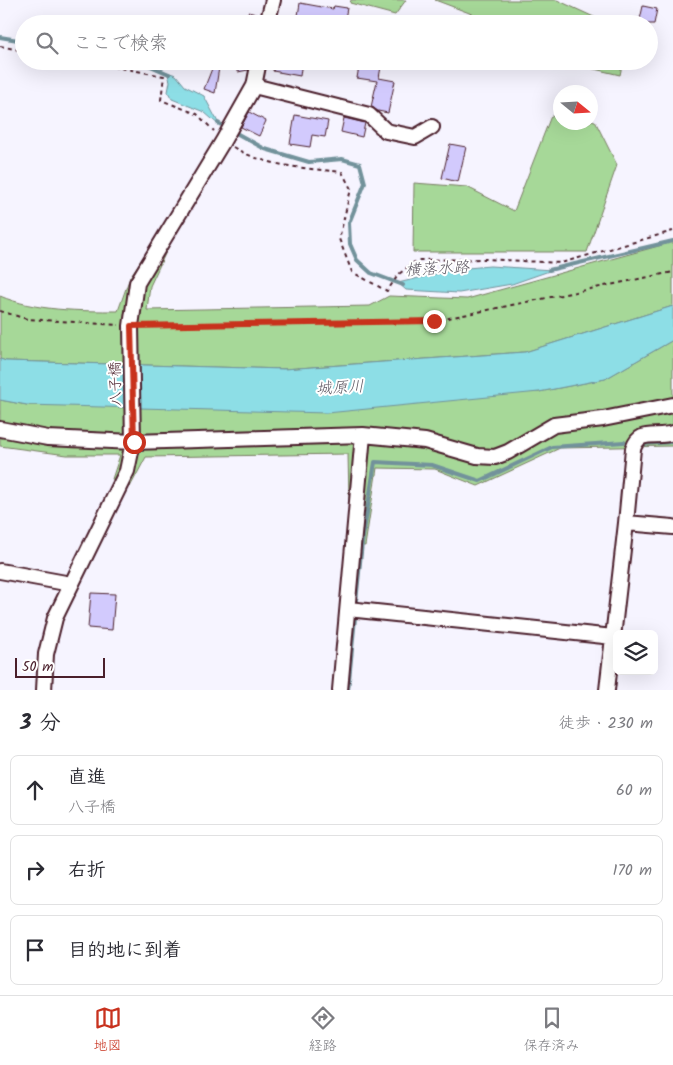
<!DOCTYPE html>
<html lang="ja">
<head>
<meta charset="utf-8">
<style>
  :root { --surface:#fff; --page:#f7f7f7; --text:#2b2b33; --muted:#7c7c81; --line:#e1e1e2; --accent:#c8321e }
  body { margin:0; font-family:Kalam,"Klee One",sans-serif; background:var(--page); color:var(--text) }
  .controls { position:absolute; right:15px; bottom:15px; display:grid; overflow:hidden; border-radius:8px; box-shadow:0 5px 20px #0002 }
  .controls button { width:45px; height:45px; display:grid; place-items:center; padding:0; border:0; border-bottom:1px solid var(--line); background:var(--surface); color:var(--text); font:25px sans-serif }
  .compass { position:absolute; left:553px; top:85px; width:45px; height:45px; border-radius:50%; background:var(--surface); box-shadow:0 5px 20px #0002; rotate:108deg }
  .scale { position:absolute; left:15px; bottom:12px; width:90px; box-sizing:border-box; padding-left:5px; border:2px solid #4a1f2b; border-top:0; font-size:14px; line-height:18px; white-space:nowrap; color:#4a1f2b; -webkit-text-stroke:4px #fff; paint-order:stroke }
  .stop { position:absolute; width:15px; height:15px; margin:-11px; border:4px solid #c8321e; border-radius:50%; background:#fff }
  .stop.end { background:#c8321e; border-color:#fff; box-shadow:0 1px 5px #0008 }
  .list { margin:0; padding:0; list-style:none }
  h2 { display:flex; justify-content:space-between; align-items:center; height:65px; margin:0; padding:0 20px; font-size:21px }
  h2 small { font-size:16px; font-weight:400; color:var(--muted) }
  .list li { display:grid; grid-template-columns:32px 1fr auto; gap:15px; align-items:center; box-sizing:border-box; height:70px; margin:0 10px 10px; padding:0 10px; border:1px solid var(--line); border-radius:8px }
  .list b { display:block; font-size:19px; white-space:nowrap }
  .list p { margin:0; font-size:16px; white-space:nowrap; color:var(--muted) }
  .list em { font-size:16px; font-style:normal; color:var(--muted) }
  .icon { flex:none; width:28px; height:28px; fill:none; stroke:currentColor; stroke-width:2; stroke-linecap:round; stroke-linejoin:round }
  .map { position:relative; flex:none; width:673px; height:690px; overflow:hidden }
  .search { position:absolute; background:var(--surface); box-shadow:0 5px 20px #0002; left:15px; right:15px; top:15px; height:55px; display:flex; align-items:center; gap:12px; box-sizing:border-box; padding:0 18px; border-radius:28px; color:var(--muted); font-size:19px }
  .sheet { height:305px; background:var(--surface) }
  nav { display:flex; justify-content:space-around; align-items:center; box-sizing:border-box; height:70px; border-top:1px solid var(--line); background:var(--surface); font-size:14px; color:var(--muted) }
  nav a { display:grid; justify-items:center; gap:2px }
  nav .on { color:var(--accent) }
  .map>svg:first-child { display:block }
  .green { fill:#a6d898; stroke:#787c62 }
  .water { fill:#8ddee6; stroke:#72929b }
  .lines { fill:none; stroke-linecap:round; stroke-linejoin:round }
  .stream { stroke:#72929b; stroke-width:4 }
  .building { fill:#d2cafd; stroke:#4a1f2b }
  .minor-casing { stroke:#4a1f2b; stroke-width:18 }
  .path { stroke:#4a1f2b; stroke-width:2; stroke-dasharray:4 4; stroke-linecap:butt }
  .minor { stroke:#fff; stroke-width:14 }
  .route { stroke:#c8321e; stroke-width:6 }
  .labels { text-anchor:middle; dominant-baseline:central; stroke-width:4; stroke-linejoin:round; paint-order:stroke }
  .street-label { font-size:15px; fill:#4a1f2b; stroke:#fff }
  .water-label { font-size:16px; font-style:italic; fill:#5e5863; stroke:#fff }
</style>
</head>
<body>
<div class="map">
<svg width="673" height="690" viewBox="0 0 673 690">
  <rect width="100%" height="100%" fill="#f6f4ff"/>
  <filter id="ink" filterUnits="userSpaceOnUse"><feTurbulence type="fractalNoise" baseFrequency=".02" numOctaves="2"/><feDisplacementMap in="SourceGraphic" scale="10" xChannelSelector="R" yChannelSelector="G"/><feConvolveMatrix kernelMatrix="1 2 1 2 8 2 1 2 1" color-interpolation-filters="sRGB"/></filter>
  <g filter="url(#ink)">
    <!-- green -->
    <path class="green" d="M351,0H406L395,15L350,3Z
      M435,0H557L609,24H478L480,17Z
      M560,61H623L620,75Z
      M551,116L560,117V122H590L591,120L595,121L617,165L587,252H413L414,183L467,187L514,211Z
      M169,218L179,224L150,286L147,310L370,306L389,296L467,299L673,242V306L525,352L284,369L6,361L0,359V296C35,311 80,311 118,311L130,277Z
      M673,340V446L560,448L478,486L435,469L377,468L365,546L350,544L348,454L146,457L130,487L112,479L120,455H67L0,446V400L27,405L539,392L605,379Z"/>
    <!-- water -->
    <path class="water" d="M167,72L176,75L185,86L204,96L220,126L204,112L172,99L168,92L170,81Z
      M490,266L552,270L512,284L459,293L406,290L398,283L456,269Z
      M673,306V340L605,379L539,392L327,413L27,405L0,400V359L6,361L284,369L525,352Z"/>
    <g class="lines">
      <!-- stream -->
      <path class="stream" d="M0,37L24,41
        M133,61L146,64L169,74
        M218,123L265,149L309,162L342,159L360,164L365,183L349,223L350,244L357,260L371,273L403,285
        M549,270L673,241
        M641,444L673,442
        M356,602L362,543L375,462L432,465L480,481L552,447L624,442
        M348,690L355,618"/>
    </g>
    <!-- building -->
    <path class="building" d="M300,3L333,9L334,6L347,8L344,24H309L297,22Z
      M643,6L657,9L654,24H639Z
      M248,12L260,15L258,24H245Z
      M215,61H220L215,93L204,89Z
      M236,61H248V70L238,72Z
      M275,61H302L300,76L273,71Z
      M360,61H382L379,78L395,81L388,113L378,111L371,107L377,81L357,78Z
      M249,112L266,121L259,136L241,127Z
      M295,115L328,121L325,137L312,135L310,147L290,144Z
      M344,118L365,123L362,137L341,132Z
      M450,144L466,147L458,182L442,178Z
      M91,593L115,594L112,630L88,628Z"/>
    <g class="lines">
      <!-- minor casing -->
      <g class="minor-casing">
        <path id="minor" d="M267,24L273,0
          M254,86L369,115L386,131L415,137L432,127
          M0,429L48,438L133,442L363,435L425,441L477,456L495,457L508,452L554,425L603,419L673,405
          M626,523L673,527
          M0,571L71,584
          M348,609L613,637
          M44,690L46,654L55,618L127,471L133,442L131,326L137,283L223,141L254,86L259,61
          M340,690L363,435
          M607,690L626,523L633,449C640,428 655,439 673,433"/>
      </g>
      <!-- path -->
      <path class="path" d="M0,46L24,51
        M82,61L164,76L161,100L197,114L214,131
        M233,147C266,167 305,168 342,172L351,189L339,239L352,272L387,291L399,274L417,260L485,259L561,263L673,231
        M0,311L27,319L119,325
        M144,326L434,321L673,272"/>
      <!-- minor -->
      <use href="#minor" class="minor"/>
    </g>
  </g>
  <g class="lines" filter="url(#ink)">
    <!-- route -->
    <path class="route" d="M134,442L131,326L434,321"/>
  </g>
  <g class="labels">
    <!-- street labels -->
    <g class="street-label">
      <text transform="translate(116 384) rotate(-91)">八子橋</text>
    </g>
    <!-- water labels -->
    <g class="water-label">
      <text transform="translate(437 269) rotate(-3)">横落水路</text>
      <text transform="translate(340 388) rotate(-3)">城原川</text>
    </g>
  </g>
</svg>
<div class="controls">
<button><svg class="icon" aria-label="layers" viewBox="0 0 24 24"><path d="M12 4l9 5-9 5-9-5zM3 14l9 5 9-5"/></svg></button>
</div>
<svg class="compass" viewBox="-18 -18 36 36"><path d="M0-13l5 13h-10z" fill="#e53935"/><path d="M0 13l5-13h-10z" fill="#7c7c81"/></svg>
<div class="scale">50 m</div>
<div class="stop" style="left:134px;top:442px"></div>
<div class="stop end" style="left:434px;top:321px"></div>
<div class="search"><svg class="icon" aria-label="search" viewBox="0 0 24 24"><circle cx="10" cy="10" r="6"/><path d="M15 15l6 6"/></svg>ここで検索</div>
</div>
<section class="sheet">
<h2>3 分<small>徒歩 · 230 m</small></h2>
<ul class="list">
<li><svg class="icon" aria-label="ahead" viewBox="0 0 24 24"><path d="M12 20V5M6 11l6-6 6 6"/></svg><div><b>直進</b><p>八子橋</p></div><em>60 m</em></li>
<li><svg class="icon" aria-label="right" viewBox="0 0 24 24"><path d="M7 20v-9h11M14 6l5 5-5 5"/></svg><div><b>右折</b></div><em>170 m</em></li>
<li><svg class="icon" aria-label="arrive" viewBox="0 0 24 24"><path d="M6 21V4h12l-3 4 3 4H6"/></svg><div><b>目的地に到着</b></div></li>
</ul>
</section>
<nav>
<a class="on"><svg class="icon" aria-label="map" viewBox="0 0 24 24"><path d="M3 6l6-2 6 2 6-2v14l-6 2-6-2-6 2zM9 4v14M15 6v14"/></svg>地図</a>
<a><svg class="icon" aria-label="directions" viewBox="0 0 24 24"><path d="M12 3l9 9-9 9-9-9zM9 14v-3h6M13 9l2 2-2 2"/></svg>経路</a>
<a><svg class="icon" aria-label="saved" viewBox="0 0 24 24"><path d="M7 4h10v16l-5-4-5 4z"/></svg>保存済み</a>
</nav>
</body>
</html>
